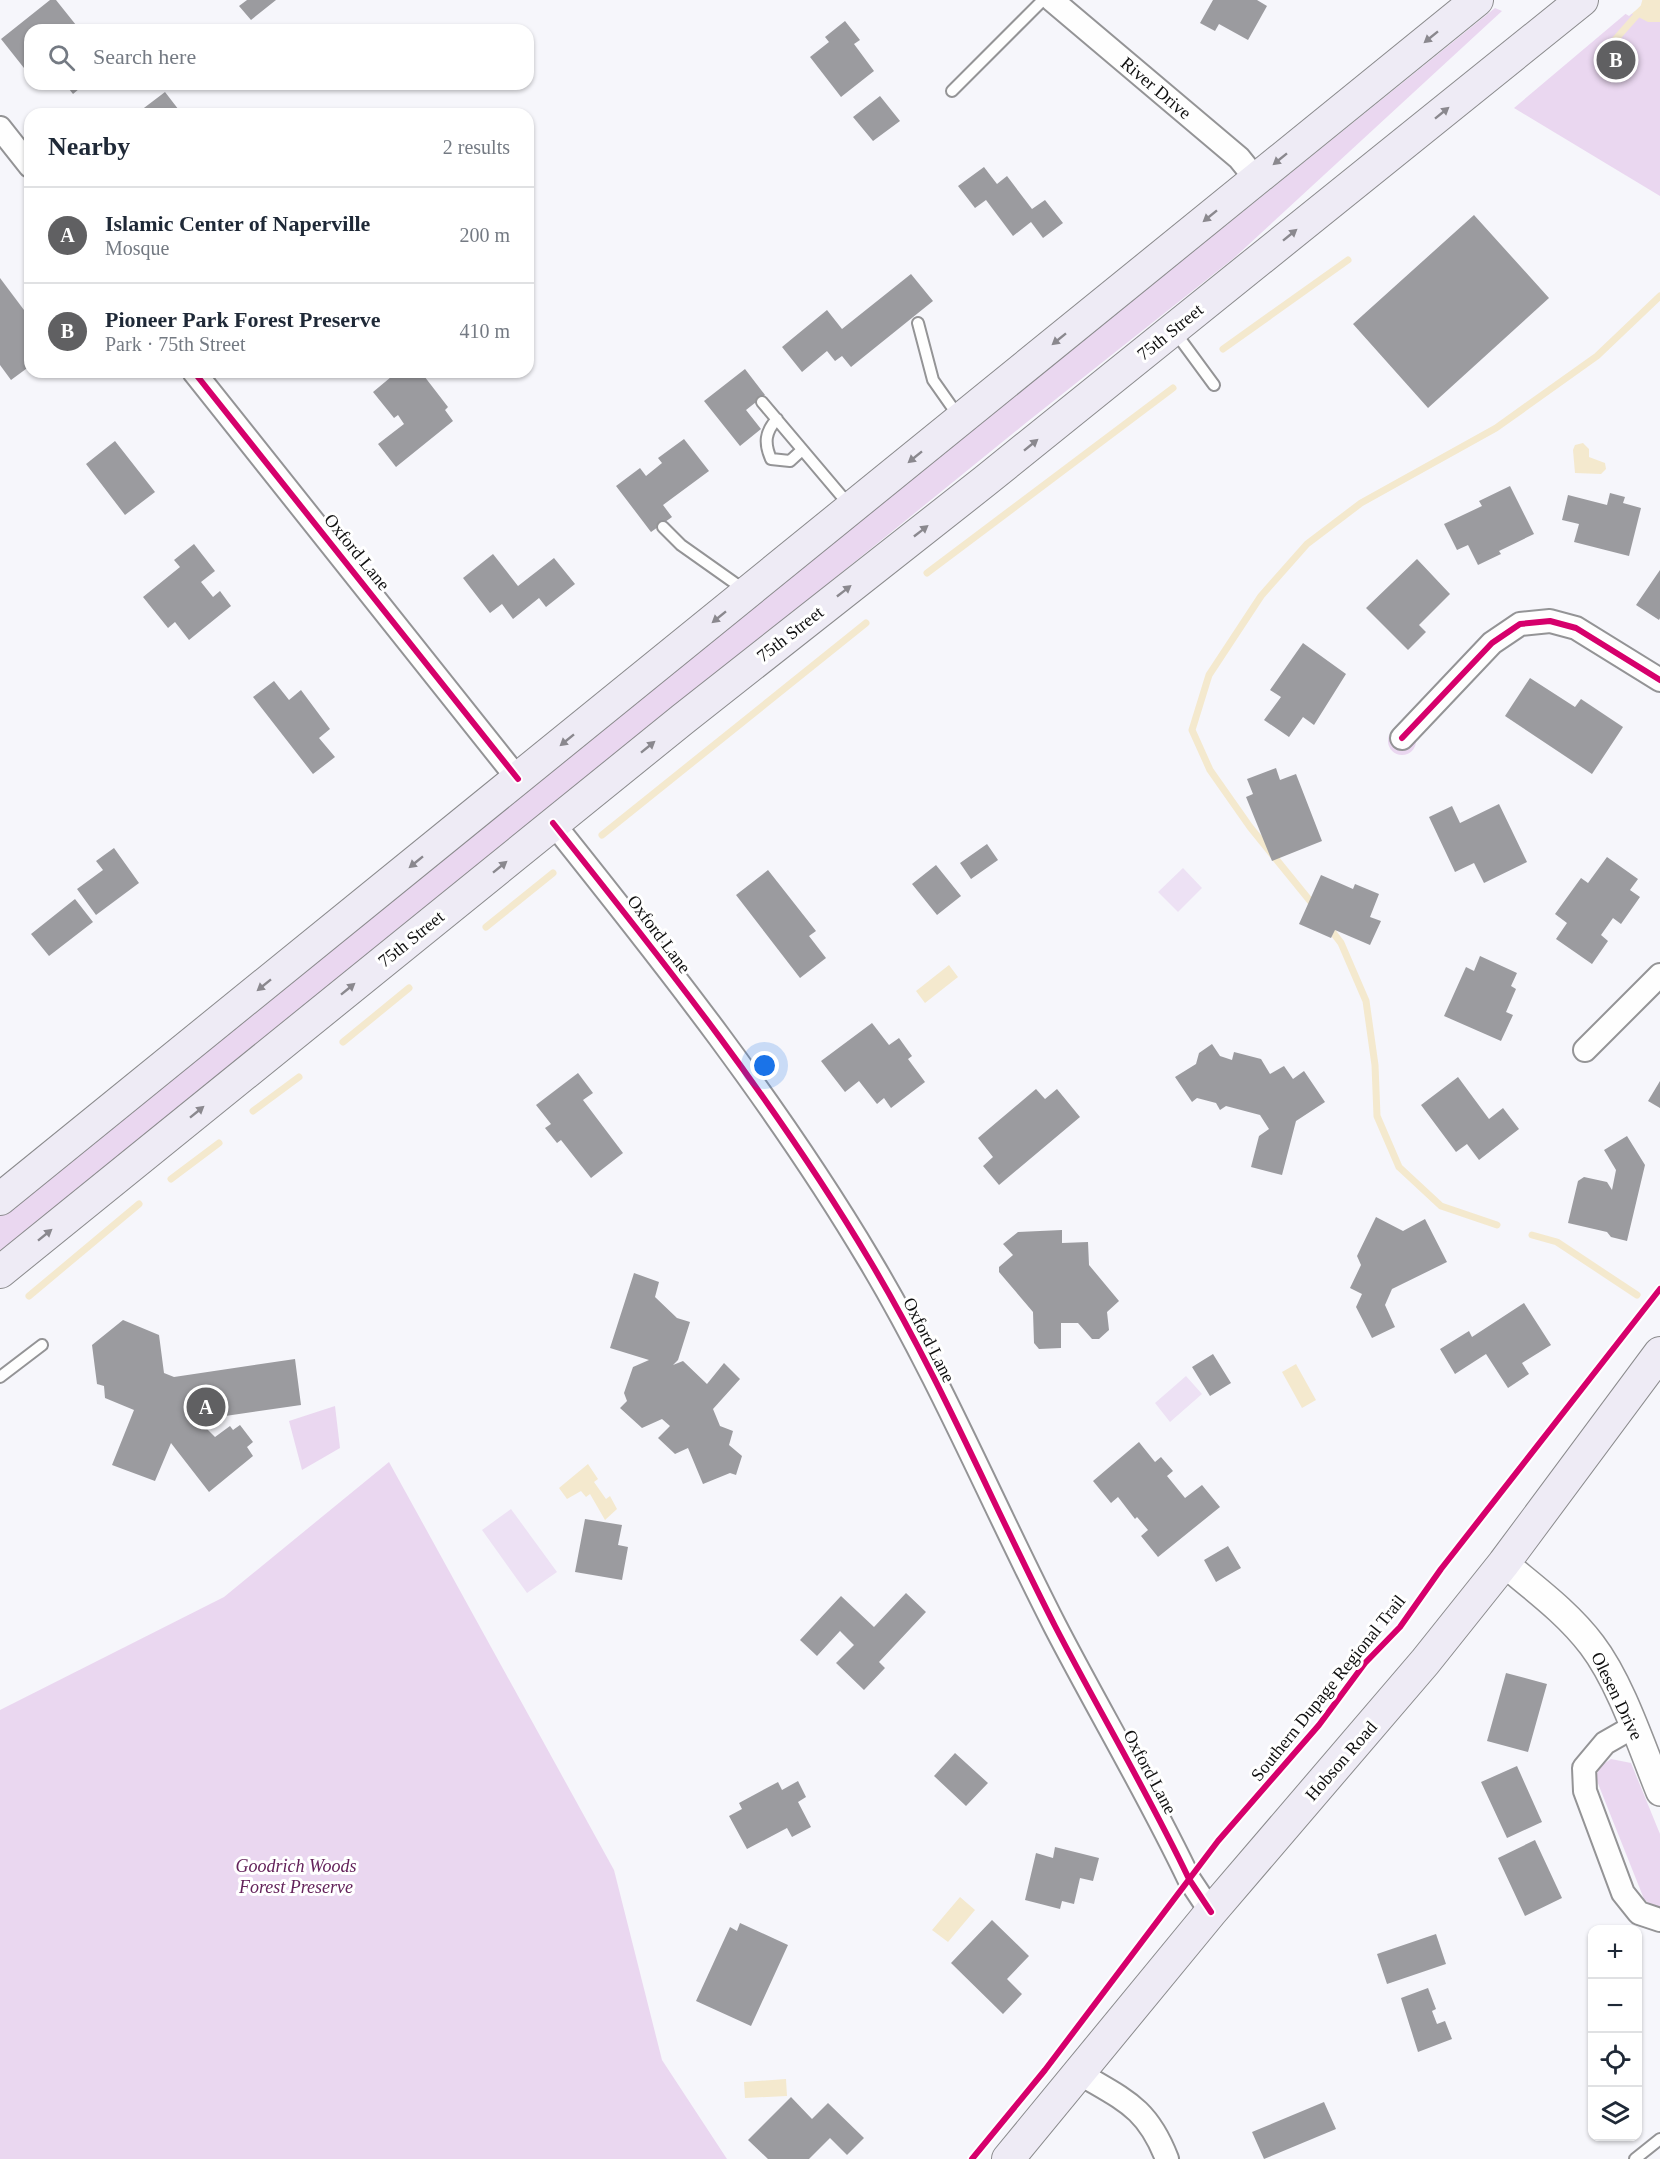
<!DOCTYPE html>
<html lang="en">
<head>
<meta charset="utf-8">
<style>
  :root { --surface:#fff; --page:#f2f2f3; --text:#1f2937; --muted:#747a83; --line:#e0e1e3; --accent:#606062 }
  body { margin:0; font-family:Georgia,serif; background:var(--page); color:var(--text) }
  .controls { position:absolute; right:18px; bottom:18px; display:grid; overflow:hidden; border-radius:12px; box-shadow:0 2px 4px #0004 }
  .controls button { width:54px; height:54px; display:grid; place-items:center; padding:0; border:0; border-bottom:2px solid var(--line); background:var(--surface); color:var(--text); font:30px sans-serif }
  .you { position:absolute; left:765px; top:1066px; width:21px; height:21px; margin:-15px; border:4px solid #fff; border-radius:50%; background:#1a73e8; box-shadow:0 0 0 9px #1a73e833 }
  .badge { display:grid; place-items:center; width:39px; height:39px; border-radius:50%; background:var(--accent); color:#fff; font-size:20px; font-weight:700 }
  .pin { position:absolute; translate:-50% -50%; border:3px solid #fff; box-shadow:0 2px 6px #0006 }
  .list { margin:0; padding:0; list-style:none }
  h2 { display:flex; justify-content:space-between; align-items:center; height:78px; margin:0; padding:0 24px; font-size:26px }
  h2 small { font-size:20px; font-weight:400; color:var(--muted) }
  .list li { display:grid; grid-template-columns:39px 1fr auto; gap:18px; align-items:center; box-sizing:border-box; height:96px; padding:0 24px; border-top:2px solid var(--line) }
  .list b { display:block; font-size:22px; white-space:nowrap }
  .list p { margin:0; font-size:20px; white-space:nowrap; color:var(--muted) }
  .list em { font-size:20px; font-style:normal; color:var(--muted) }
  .icon { flex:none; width:33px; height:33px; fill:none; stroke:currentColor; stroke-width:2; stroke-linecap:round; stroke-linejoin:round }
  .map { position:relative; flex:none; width:1660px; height:2159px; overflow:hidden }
  .search { position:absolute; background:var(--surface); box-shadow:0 2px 4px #0004; left:24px; top:24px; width:510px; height:66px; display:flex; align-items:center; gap:15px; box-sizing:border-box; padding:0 21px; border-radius:18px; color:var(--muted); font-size:22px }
  .panel { position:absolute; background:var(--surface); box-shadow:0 2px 4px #0004; left:24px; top:108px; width:510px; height:270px; border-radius:18px }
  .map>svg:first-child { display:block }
  .green { fill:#ead7f0 }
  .pitch { fill:#ede1f4 }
  .water { fill:#f4e9ce }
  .pier { fill:#f6f6fb }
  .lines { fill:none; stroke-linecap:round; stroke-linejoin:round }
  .stream { stroke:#f4e9ce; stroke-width:7 }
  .building { fill:#9b9b9f }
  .service-casing { stroke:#949496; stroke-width:14 }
  .minor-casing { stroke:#949496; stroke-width:26 }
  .tertiary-casing { stroke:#949496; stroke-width:30 }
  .secondary-casing { stroke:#8a8a8c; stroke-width:34 }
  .service { stroke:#fefefe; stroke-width:10 }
  .minor { stroke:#fefefe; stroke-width:22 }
  .tertiary { stroke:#fefefe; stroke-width:27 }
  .secondary { stroke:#eeebf5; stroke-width:32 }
  .cycleway-casing { stroke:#fff; stroke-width:10 }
  .cycleway { stroke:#d6006c; stroke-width:6 }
  .oneway { fill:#8a888e }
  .labels { text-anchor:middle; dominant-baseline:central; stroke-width:6; stroke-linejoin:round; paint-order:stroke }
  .street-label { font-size:18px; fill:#101010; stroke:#fff }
  .park-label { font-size:18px; font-style:italic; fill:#64235b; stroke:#fff }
</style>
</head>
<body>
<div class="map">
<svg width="1660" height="2159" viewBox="0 0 1660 2159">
  <rect width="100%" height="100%" fill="#f6f6fb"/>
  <!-- green -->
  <path class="green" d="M1642,0H1660V196L1514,108Z
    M1495,8L1502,11L1234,258L1027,422L0,1255V1216Z
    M1388 741a14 14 0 1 1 28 0a14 14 0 1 1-28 0Z
    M335,1406L340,1448L302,1470L289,1421Z
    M389,1462L614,1870L662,2060L727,2159H0V1710L224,1597Z
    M1611,1759L1631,1763L1660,1834V1909L1654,1908L1644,1899L1597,1781L1596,1775L1602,1765Z"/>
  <!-- pitch -->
  <path class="pitch" d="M1183,868L1202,888L1178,912L1158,892Z
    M1186,1376L1202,1394L1170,1422L1155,1403Z
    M511,1509L557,1572L527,1593L482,1530Z"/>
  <!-- water -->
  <path class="water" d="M1606,0H1660V22H1648Z
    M1583,443L1589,449V457L1605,463L1606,469L1601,474L1575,473L1573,450L1575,445Z
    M949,965L958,977L925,1003L916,991Z
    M1296,1364L1316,1400L1302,1408L1282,1372Z
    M588,1464L598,1479L594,1482L606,1499L610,1496L617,1509L605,1520L590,1494L586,1497L581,1491L567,1499L559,1488Z
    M960,1897L975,1910L948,1942L932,1930Z
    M786,2079L787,2096L745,2098L744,2082Z"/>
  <!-- pier -->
  <path class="pier" d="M1603,0H1648L1629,16Z"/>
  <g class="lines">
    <!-- stream -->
    <path class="stream" d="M1605,51L1644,7L1646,0
      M1223,349L1348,260
      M927,573L1173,388
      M602,835L866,623
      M1315,907L1250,827L1210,770L1192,730L1209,675L1261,596L1307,544L1361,503L1496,428L1597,356L1660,296
      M1328,926L1341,943L1366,1001L1375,1065L1377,1116L1399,1167L1441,1206L1497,1225
      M486,927L553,873
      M343,1042L409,988
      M253,1111L299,1077
      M171,1179L219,1143
      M1532,1235L1557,1242L1637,1295
      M29,1296L139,1204"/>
  </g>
  <!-- building -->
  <path class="building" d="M50,0H56L80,30H30V64L24,68L1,39Z
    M247,0H276L251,20L239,6Z
    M1213,0H1257L1267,6L1248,40L1219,24L1215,31L1200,23Z
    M845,21L860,40L854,44L874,71L841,97L810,57L829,42L825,37Z
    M65,84H85L73,94Z
    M165,92L182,114H136Z
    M880,96L900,121L873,141L853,117Z
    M984,167L997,184L1007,176L1032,209L1045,200L1063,223L1043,238L1031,222L1013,236L986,200L975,208L958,186Z
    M1474,215L1549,298L1428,408L1353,324Z
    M911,274L933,301L851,367L842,356L835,361L827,351L802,372L782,347L827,310L842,329Z
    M0,278L30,318V366L11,380L0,365Z
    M745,369L765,395L746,410L761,429L740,446L704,401Z
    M397,372H421L448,407L445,410L453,421L396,467L378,444L404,424L398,415L394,418L373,392Z
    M684,439L709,471L663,505L672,517L651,532L616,486L640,468L646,476L662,463L658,458Z
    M115,441L155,492L125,515L86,464Z
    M1510,486L1534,534L1499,551L1501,554L1478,565L1468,545L1457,550L1444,524L1482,506L1479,501Z
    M1610,493L1625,497L1623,503L1641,508L1629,556L1574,542L1579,524L1562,520L1568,495L1607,505Z
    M194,544L215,571L201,582L213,597L220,591L231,606L189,640L175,622L168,628L143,597L180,567L174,560Z
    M493,554L518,586L554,558L575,584L546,607L539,598L513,619L502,604L490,613L463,578Z
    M1417,559L1450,594L1419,625L1426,632L1408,650L1366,608Z
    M1660,570V618L1659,620L1636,605Z
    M1303,643L1346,674L1314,725L1303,717L1289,737L1264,720L1281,697L1270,690Z
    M1530,678L1575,707L1581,699L1623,727L1592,774L1505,716Z
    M274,681L289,700L301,690L330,729L319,738L335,757L313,774L253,697Z
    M1276,768L1280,780L1296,774L1322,841L1272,861L1246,797L1253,794L1247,779Z
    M1499,804L1527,862L1484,883L1474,863L1455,872L1429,817L1452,806L1460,823Z
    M987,844L998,860L971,879L960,863Z
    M114,848L139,883L96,915L77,889L103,870L96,861Z
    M1607,857L1638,879L1630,890L1640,897L1621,924L1613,918L1601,935L1608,941L1592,964L1556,939L1567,923L1555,914L1581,878L1588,883Z
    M936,865L961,896L937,915L912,884Z
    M768,870L816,931L809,936L826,958L800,978L736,895Z
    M1321,875L1353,889L1355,884L1379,894L1370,917L1381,921L1370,945L1335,930L1331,938L1299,924Z
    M75,899L93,922L49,956L31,934Z
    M1480,956L1517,973L1511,986L1516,989L1506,1012L1513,1015L1501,1041L1444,1016L1466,967L1474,971Z
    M872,1023L889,1045L899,1038L912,1056L908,1059L925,1082L891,1108L884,1098L877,1104L859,1081L845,1092L821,1061Z
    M1212,1044L1220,1056L1232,1060L1234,1052L1261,1059L1270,1074L1284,1066L1293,1079L1304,1071L1325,1102L1296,1121L1282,1175L1251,1167L1259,1136L1269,1129L1260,1115L1226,1106L1220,1110L1216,1103L1197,1098L1192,1102L1175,1077L1196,1064L1199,1053Z
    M578,1073L593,1093L583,1100L623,1153L591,1178L561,1140L557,1143L545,1128L551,1124L536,1105Z
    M1458,1077L1489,1119L1503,1108L1519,1129L1479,1160L1467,1144L1456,1152L1421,1105Z
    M1660,1081V1108L1648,1101Z
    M1036,1089L1045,1099L1057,1089L1080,1117L999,1185L983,1166L993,1157L978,1138Z
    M1627,1136L1645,1165L1627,1241L1611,1237L1607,1232L1568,1223L1578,1181L1584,1177L1607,1182L1612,1190L1616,1170L1604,1150Z
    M1376,1217L1403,1231L1425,1219L1447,1262L1392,1289L1385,1305L1395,1327L1372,1338L1356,1307L1362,1294L1350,1288L1361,1265L1357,1256Z
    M1062,1230V1243L1088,1242L1089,1265L1119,1301L1107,1312L1109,1330L1099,1339H1092L1078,1323H1061V1348L1039,1349L1034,1343L1033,1312L999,1272V1267L1013,1255L1003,1244L1018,1232Z
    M634,1273L659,1282L655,1297L677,1318L690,1322L678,1360L673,1365L683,1361L707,1384L724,1363L740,1379L713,1409L720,1426L733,1431L729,1445L742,1456L736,1475L730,1473L703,1484L688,1448L675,1454L658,1438L670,1426L662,1419L642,1428L620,1408L627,1401L624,1393L633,1367L649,1360L610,1348Z
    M1524,1303L1551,1345L1522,1363L1529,1374L1508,1388L1486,1354L1455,1374L1440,1349L1469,1331L1472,1337Z
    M123,1320L159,1335L164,1373L174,1377L295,1359L301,1405L198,1420L215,1437L230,1426L233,1430L240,1425L253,1442L247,1447L253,1456L209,1492L171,1443L155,1481L112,1465L134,1410L105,1398L104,1386L97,1384L92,1345Z
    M1213,1354L1231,1383L1210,1396L1192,1367Z
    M1139,1442L1155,1462L1161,1457L1173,1471L1167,1476L1185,1498L1202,1485L1220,1507L1158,1557L1141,1536L1148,1530L1137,1517L1135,1519L1118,1497L1111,1503L1093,1481Z
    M585,1519L622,1525L618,1545L628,1547L622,1580L575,1572Z
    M1228,1546L1241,1568L1216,1582L1204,1560Z
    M906,1593L926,1612L879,1662L885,1668L864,1690L836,1663L854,1645L840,1631L817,1656L800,1640L841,1596L874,1627Z
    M1506,1673L1547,1684L1528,1752L1487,1741Z
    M955,1753L988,1783L966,1806L934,1776Z
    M1517,1766L1542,1822L1507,1838L1481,1782Z
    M798,1781L806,1797L798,1802L811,1827L792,1837L787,1828L747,1849L729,1816L742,1809L739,1803L778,1782L782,1790Z
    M1535,1840L1562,1898L1525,1916L1498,1858Z
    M1055,1847L1099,1858L1093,1881L1080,1878L1074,1904L1062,1901L1060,1909L1025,1900L1036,1853L1053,1858Z
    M992,1920L1029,1956L1007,1979L1022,1994L1003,2014L951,1963Z
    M740,1923L788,1945L751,2026L696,2001L730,1927L737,1931Z
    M1436,1934L1446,1964L1387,1984L1377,1954Z
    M1428,1988L1436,2009L1432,2011L1437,2024L1445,2021L1452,2039L1418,2052L1401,1998Z
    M791,2097L812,2119L828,2103L864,2138L847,2155L830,2138L809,2159H768L748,2140Z
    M1324,2102L1336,2129L1264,2159L1252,2132Z"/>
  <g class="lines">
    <!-- service casing -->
    <g class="service-casing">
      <path id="service" d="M952,91L1043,0
        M918,323L933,380L959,417
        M1175,332L1214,385
        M762,402L850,506
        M777,419C765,432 764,443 771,459L790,461L802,450
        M663,527L681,545L746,591
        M0,1377L42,1345
        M1635,2159L1660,2139"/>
    </g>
    <!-- minor casing -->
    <g class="minor-casing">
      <path id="minor" d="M1052,0L1239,158L1256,179
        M0,128L30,166
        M194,372L518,779
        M1402,738L1492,643L1520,624L1550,621L1576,628L1660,680
        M553,823C665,963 778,1106 870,1261C940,1378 993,1505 1055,1626C1099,1711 1148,1793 1189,1879L1211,1912
        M1585,1050L1660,975
        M1633,1727L1605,1743L1584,1768L1585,1791L1623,1893L1639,1913L1660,1920
        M1079,2073C1124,2100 1147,2107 1167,2159"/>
    </g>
    <!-- tertiary casing -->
    <g class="tertiary-casing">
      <path id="tertiary" d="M1504,1563C1535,1589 1568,1613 1592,1645C1621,1683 1642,1748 1660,1792"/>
    </g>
    <!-- secondary casing -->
    <g class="secondary-casing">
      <path id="secondary" d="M0,1199L1477,0
        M0,1272L683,719L985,481L1582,0
        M1008,2159L1211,1912L1425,1662L1504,1563L1660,1353"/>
    </g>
    <!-- service -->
    <use href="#service" class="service"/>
    <!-- minor -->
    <use href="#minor" class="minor"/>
    <!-- tertiary -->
    <use href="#tertiary" class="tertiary"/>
    <!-- secondary -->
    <use href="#secondary" class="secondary"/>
    <!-- cycleway casing -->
    <g class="cycleway-casing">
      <path id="cycleway" d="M194,372L518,779
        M1402,738L1492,643L1520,624L1550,621L1576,628L1660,680
        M553,823C665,963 778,1106 870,1261C940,1378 993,1505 1055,1626C1099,1711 1148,1793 1189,1879L1211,1912
        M972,2159L1045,2070L1218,1841L1319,1725L1365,1663L1400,1627L1441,1569L1660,1289"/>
    </g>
    <!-- cycleway -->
    <use href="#cycleway" class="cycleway"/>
  </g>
  <!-- one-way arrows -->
  <defs><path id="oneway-solid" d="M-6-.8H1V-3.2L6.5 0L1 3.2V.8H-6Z" transform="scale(1.5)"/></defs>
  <g class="oneway">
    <use href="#oneway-solid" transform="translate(1431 37) rotate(141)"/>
    <use href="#oneway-solid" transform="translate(1442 113) rotate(-39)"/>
    <use href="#oneway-solid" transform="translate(1280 159) rotate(141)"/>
    <use href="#oneway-solid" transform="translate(1210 216) rotate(141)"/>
    <use href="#oneway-solid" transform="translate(1290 235) rotate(-39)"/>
    <use href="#oneway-solid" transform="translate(1059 339) rotate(141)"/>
    <use href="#oneway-solid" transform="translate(1031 445) rotate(-39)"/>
    <use href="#oneway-solid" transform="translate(915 457) rotate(141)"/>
    <use href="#oneway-solid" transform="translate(921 531) rotate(-38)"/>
    <use href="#oneway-solid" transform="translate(844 591) rotate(-38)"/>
    <use href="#oneway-solid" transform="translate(719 617) rotate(141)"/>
    <use href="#oneway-solid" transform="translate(567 740) rotate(141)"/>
    <use href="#oneway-solid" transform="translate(648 747) rotate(-39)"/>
    <use href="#oneway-solid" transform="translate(416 862) rotate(141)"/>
    <use href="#oneway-solid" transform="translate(500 867) rotate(-39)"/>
    <use href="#oneway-solid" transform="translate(264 985) rotate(141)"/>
    <use href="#oneway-solid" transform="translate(348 989) rotate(-39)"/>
    <use href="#oneway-solid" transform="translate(197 1112) rotate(-39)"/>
    <use href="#oneway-solid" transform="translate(45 1235) rotate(-39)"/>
  </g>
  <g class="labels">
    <!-- street labels -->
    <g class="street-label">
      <text transform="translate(1156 88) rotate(40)">River Drive</text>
      <text transform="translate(1170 332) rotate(-39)">75th Street</text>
      <text transform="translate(357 552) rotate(51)">Oxford Lane</text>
      <text transform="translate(790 634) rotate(-38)">75th Street</text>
      <text transform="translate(659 934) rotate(53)">Oxford Lane</text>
      <text transform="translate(411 939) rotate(-39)">75th Street</text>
      <text transform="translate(929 1340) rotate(63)">Oxford Lane</text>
      <text transform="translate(1328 1688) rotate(-51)">Southern Dupage Regional Trail</text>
      <text transform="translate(1617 1696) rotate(64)">Olesen Drive</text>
      <text transform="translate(1341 1761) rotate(-49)">Hobson Road</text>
      <text transform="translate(1150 1772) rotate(62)">Oxford Lane</text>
    </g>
    <!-- park labels -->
    <g class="park-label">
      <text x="296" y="1866">Goodrich Woods<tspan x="296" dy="21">Forest Preserve</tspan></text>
    </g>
  </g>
</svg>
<div class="controls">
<button>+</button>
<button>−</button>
<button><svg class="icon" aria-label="locate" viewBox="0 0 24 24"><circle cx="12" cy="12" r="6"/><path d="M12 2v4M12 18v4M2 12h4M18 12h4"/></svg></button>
<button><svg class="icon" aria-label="layers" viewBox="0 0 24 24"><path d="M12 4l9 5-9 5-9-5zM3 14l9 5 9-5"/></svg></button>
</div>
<div class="you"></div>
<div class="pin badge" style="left:206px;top:1407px">A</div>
<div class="pin badge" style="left:1616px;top:60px">B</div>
<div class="search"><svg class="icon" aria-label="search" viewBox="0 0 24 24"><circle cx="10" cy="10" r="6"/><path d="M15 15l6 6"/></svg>Search here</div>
<section class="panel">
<h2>Nearby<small>2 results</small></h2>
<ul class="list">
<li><span class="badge">A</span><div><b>Islamic Center of Naperville</b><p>Mosque</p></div><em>200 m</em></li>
<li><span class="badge">B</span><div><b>Pioneer Park Forest Preserve</b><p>Park · 75th Street</p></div><em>410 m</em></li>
</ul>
</section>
</div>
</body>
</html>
